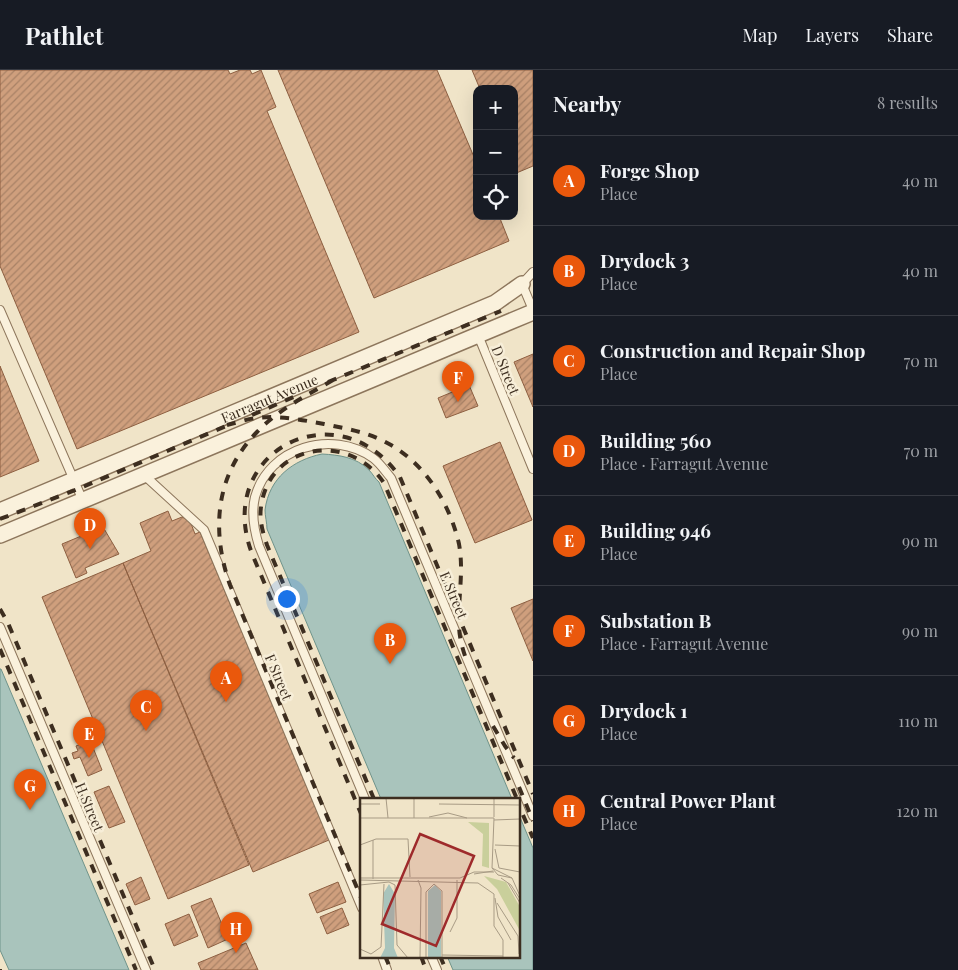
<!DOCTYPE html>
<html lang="en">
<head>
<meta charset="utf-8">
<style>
  :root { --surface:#171b24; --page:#242831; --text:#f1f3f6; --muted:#9ea1a6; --line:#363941; --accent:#ea580c }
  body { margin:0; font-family:"Playfair Display",serif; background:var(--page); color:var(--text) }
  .controls { position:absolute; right:15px; top:15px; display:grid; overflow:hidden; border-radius:10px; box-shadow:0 5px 20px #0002 }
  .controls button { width:45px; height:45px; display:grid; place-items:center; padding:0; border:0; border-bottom:1px solid var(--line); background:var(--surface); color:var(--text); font:25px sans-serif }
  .you { position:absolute; left:286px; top:528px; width:18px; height:18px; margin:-12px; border:4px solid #fff; border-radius:50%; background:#1a73e8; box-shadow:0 0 0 8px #1a73e833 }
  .badge { display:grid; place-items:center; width:32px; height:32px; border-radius:50%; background:var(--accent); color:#fff; font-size:16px; font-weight:700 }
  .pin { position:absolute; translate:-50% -41px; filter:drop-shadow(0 1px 2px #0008) }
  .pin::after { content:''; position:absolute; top:26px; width:18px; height:15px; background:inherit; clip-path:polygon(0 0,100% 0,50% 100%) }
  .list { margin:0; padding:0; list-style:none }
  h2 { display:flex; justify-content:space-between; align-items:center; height:65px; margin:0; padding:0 20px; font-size:21px }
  h2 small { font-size:16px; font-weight:400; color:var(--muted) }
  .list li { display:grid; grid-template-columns:32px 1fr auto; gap:15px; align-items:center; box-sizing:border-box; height:90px; padding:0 20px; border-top:1px solid var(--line) }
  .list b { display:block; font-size:19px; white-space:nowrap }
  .list p { margin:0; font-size:16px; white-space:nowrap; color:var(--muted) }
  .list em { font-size:16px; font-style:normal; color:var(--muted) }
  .icon { flex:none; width:28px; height:28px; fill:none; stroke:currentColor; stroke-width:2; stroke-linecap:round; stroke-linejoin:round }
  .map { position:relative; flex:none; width:533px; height:900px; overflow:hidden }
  header { display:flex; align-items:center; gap:30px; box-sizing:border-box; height:70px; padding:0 25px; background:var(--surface); border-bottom:1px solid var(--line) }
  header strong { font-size:24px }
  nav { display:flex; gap:28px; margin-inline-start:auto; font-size:18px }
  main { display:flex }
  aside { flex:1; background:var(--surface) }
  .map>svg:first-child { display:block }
  .water { fill:#a9c4bc; stroke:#6f938a }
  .building { fill:url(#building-hatch); stroke:#8d5f41 }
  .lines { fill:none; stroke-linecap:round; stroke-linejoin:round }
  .service-casing { stroke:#8d765c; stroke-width:10 }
  .minor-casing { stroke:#8d765c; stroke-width:18 }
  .service { stroke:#faf1dc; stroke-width:8 }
  .minor { stroke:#faf1dc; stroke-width:15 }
  .rail { stroke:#3d2e20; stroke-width:4; stroke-dasharray:9 9; stroke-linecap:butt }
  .labels { text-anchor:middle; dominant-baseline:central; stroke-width:5; stroke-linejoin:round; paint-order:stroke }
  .street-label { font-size:14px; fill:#3d2e20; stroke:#f7eed8 }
  .inset-road { fill:none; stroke:#a89b85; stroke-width:1 }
  .view { fill:#9e2a2b; fill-opacity:0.15; stroke:#9e2a2b; stroke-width:2.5 }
  .inset-edge { fill:none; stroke:#3d2e20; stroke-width:2.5 }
</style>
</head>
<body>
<header>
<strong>Pathlet</strong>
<nav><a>Map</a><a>Layers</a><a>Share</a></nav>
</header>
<main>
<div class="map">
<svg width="533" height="900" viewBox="0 0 533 900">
  <defs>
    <pattern id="building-hatch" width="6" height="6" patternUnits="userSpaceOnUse" patternTransform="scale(1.25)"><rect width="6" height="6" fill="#cf9f7d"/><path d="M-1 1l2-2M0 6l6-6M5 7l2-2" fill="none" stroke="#a98266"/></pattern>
  </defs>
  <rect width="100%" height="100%" fill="#f0e4c8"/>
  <!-- water -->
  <path class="water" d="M322,384C339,385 356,387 369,400C373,404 375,409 379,412L512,729H381L267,459C267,453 265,446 265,440C269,408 293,390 322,384Z
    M0,599H1L129,900H9L0,880Z
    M519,745L533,778V900H453L447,886H519Z"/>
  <!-- building -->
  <path class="building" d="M0,0H228L230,4L240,0H250L252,4L261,0L276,37L267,41L359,262L77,379L0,196Z
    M278,0H437L477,94V146H499L509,171L374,228Z
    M472,0H533V96L514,104V19H480Z
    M533,284V337L514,292Z
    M0,296L39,391L0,407Z
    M469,315L478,336L446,348L438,328Z
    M500,372L532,450L475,473L443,396Z
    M168,441L172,451L182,447L190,451L195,464L200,462L329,770L253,802L123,493L151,481L140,453Z
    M103,457L119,484L85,498L87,503L76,508L62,474Z
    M123,493L249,795L168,829L42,527Z
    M533,529V591L511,538Z
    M90,670L102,700L88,706L80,687L74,689L72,683L78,681L76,676Z
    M109,716L125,752L109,758L94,722Z
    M141,807L150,829L135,835L126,814Z
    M338,812L346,832L317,843L309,824Z
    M211,828L228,869L208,878L191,836Z
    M342,838L349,855L327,864L320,847Z
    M189,844L198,866L174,876L165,854Z
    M246,873L258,900H201L198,893Z"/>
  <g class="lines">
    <!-- service casing -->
    <g class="service-casing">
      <path id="service" d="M533,202L522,214L533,240
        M0,240L83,431
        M478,265L533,399
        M144,405L204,460L362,838
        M0,557L146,900
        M365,729L259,476C254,460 251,444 255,427C269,377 332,359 373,388C380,393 385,401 391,408L533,746
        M382,886L387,900
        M431,886L437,900"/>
    </g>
    <!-- minor casing -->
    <g class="minor-casing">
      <g id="minor">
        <path id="s1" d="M0,441L495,233L522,214"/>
        <path d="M0,465L533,242"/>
      </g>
    </g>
    <!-- service -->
    <use href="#service" class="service"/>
    <!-- minor -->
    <use href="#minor" class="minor"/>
    <!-- rail -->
    <path class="rail" d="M333,310C307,325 278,340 257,362C215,405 211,461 230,515L362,830
      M328,312L501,241
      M252,345L298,325
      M227,355C236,353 247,349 256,348C279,345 302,350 324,354C343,358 362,361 379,369C421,387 449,430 459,474C464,501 458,527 459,554C459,568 463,581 468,594
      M0,449L78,419L233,353
      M0,539L8,553L155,900
      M0,579L136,900
      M493,656L505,676L514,688
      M519,717L533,751
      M374,729L267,475C263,463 259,450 261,437C269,373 349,361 384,413L517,729
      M523,745L533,768
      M362,746L253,486C211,383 337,317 400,407L533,724
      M385,886L391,900
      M421,886L426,900
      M440,886L446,900
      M0,899V900"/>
  </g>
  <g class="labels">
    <!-- street labels -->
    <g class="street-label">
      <text transform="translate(506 300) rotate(68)">D Street</text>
      <text stroke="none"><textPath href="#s1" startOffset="292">Farragut Avenue</textPath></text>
      <text transform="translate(454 525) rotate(67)">E Street</text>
      <text transform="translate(279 607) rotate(67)">F Street</text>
      <text transform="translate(90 737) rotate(67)">H Street</text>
    </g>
  </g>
  <!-- overview -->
  <g transform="translate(360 728)">
    <rect width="160" height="160" fill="#f0e4c8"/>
    <path d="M108,24L129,25V70L122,68L123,36ZM124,78L146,84L160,109V133L137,91Z" fill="#c9cf9b"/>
    <path d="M29,86L35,96L34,150L38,160H20L25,150L23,96ZM75,87L81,93V160H68V93Z" fill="#a9c4bc"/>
    <path class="inset-road" d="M26,0L28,20M0,6H20M79,6L160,7M69,19L88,15L107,20M134,19V0M0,20H134L132,70L138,77L152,80M54,20V0M134,22L160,21M13,42V81M0,47L16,41H48L50,79M135,47L160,48M135,51L139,70L160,74M132,70L152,80L160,98M114,76L133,73M0,80H100L114,74H134M141,80L151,87L160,101M0,82L118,85L134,96V128L143,142V160M58,82L61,90L60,160M148,85L160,105M0,87L29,84L35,87L37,147L48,160M135,100L138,119L151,142M137,105L158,138L159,156M90,134L97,120V82M0,151L11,156L21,149L24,86M82,157L143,158M66,160V94L74,86L82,93V160"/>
    <path class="view" d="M60,36L114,58L76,148L22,126Z"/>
    <rect width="160" height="160" class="inset-edge"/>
  </g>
</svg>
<div class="controls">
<button>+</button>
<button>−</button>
<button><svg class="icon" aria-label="locate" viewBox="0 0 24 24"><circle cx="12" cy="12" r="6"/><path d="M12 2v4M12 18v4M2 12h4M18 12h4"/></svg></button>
</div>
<div class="you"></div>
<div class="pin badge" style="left:226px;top:632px">A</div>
<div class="pin badge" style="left:390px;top:594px">B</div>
<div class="pin badge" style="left:146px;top:661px">C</div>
<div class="pin badge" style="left:90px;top:479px">D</div>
<div class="pin badge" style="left:89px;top:688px">E</div>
<div class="pin badge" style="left:458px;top:332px">F</div>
<div class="pin badge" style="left:30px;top:740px">G</div>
<div class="pin badge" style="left:236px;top:883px">H</div>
</div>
<aside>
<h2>Nearby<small>8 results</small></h2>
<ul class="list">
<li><span class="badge">A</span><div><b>Forge Shop</b><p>Place</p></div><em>40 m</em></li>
<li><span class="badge">B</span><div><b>Drydock 3</b><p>Place</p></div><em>40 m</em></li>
<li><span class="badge">C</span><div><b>Construction and Repair Shop</b><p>Place</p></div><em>70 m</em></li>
<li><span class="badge">D</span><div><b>Building 560</b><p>Place · Farragut Avenue</p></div><em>70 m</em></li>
<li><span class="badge">E</span><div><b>Building 946</b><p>Place</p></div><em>90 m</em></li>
<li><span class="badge">F</span><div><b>Substation B</b><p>Place · Farragut Avenue</p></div><em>90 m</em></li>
<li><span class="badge">G</span><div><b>Drydock 1</b><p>Place</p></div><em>110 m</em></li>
<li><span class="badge">H</span><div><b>Central Power Plant</b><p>Place</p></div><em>120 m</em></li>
</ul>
</aside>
</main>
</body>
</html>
